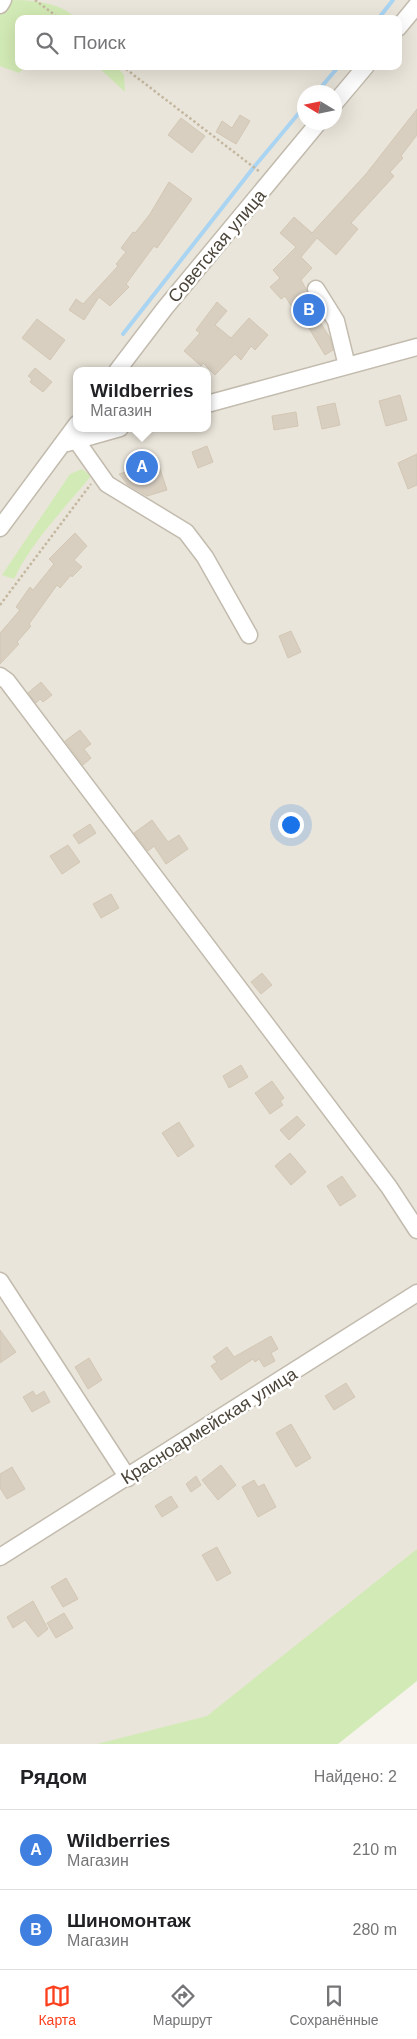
<!DOCTYPE html>
<html lang="ru">
<head>
<meta charset="utf-8">
<style>
  :root { --surface:#fff; --page:#f2f2f2; --text:#202124; --muted:#757577; --line:#e0e0e0; --accent:#fc3f1d }
  body { margin:0; font-family:Helvetica,sans-serif; background:var(--page); color:var(--text) }
  .compass { position:absolute; left:297px; top:85px; width:45px; height:45px; border-radius:50%; background:var(--surface); box-shadow:0 5px 20px #0002; rotate:280deg }
  .you { position:absolute; left:290px; top:824px; width:18px; height:18px; margin:-12px; border:4px solid #fff; border-radius:50%; background:#1a73e8; box-shadow:0 0 0 8px #1a73e833 }
  .badge { display:grid; place-items:center; width:32px; height:32px; border-radius:50%; background:var(--accent); color:#fff; font-size:16px; font-weight:700 }
  .pin { position:absolute; translate:-50% -50%; border:2px solid #fff; box-shadow:0 1px 5px #0006 }
  .popup { position:absolute; left:73px; top:367px; width:138px; height:65px; box-sizing:border-box; display:grid; place-content:center; border-radius:10px; background:var(--surface); filter:drop-shadow(0 1px 4px #0005); font-size:16px; white-space:nowrap; color:var(--muted) }
  .popup b { font-size:19px; color:var(--text) }
  .popup::after { content:''; position:absolute; left:50%; top:100%; margin-left:-10px; border:10px solid transparent; border-top-color:var(--surface) }
  .list { margin:0; padding:0; list-style:none }
  h2 { display:flex; justify-content:space-between; align-items:center; height:65px; margin:0; padding:0 20px; font-size:21px }
  h2 small { font-size:16px; font-weight:400; color:var(--muted) }
  .list li { display:grid; grid-template-columns:32px 1fr auto; gap:15px; align-items:center; box-sizing:border-box; height:80px; padding:0 20px; border-top:1px solid var(--line) }
  .list b { display:block; font-size:19px; white-space:nowrap }
  .list p { margin:0; font-size:16px; white-space:nowrap; color:var(--muted) }
  .list em { font-size:16px; font-style:normal; color:var(--muted) }
  .icon { flex:none; width:28px; height:28px; fill:none; stroke:currentColor; stroke-width:2; stroke-linecap:round; stroke-linejoin:round }
  .map { position:relative; flex:none; width:417px; height:1744px; overflow:hidden }
  .search { position:absolute; background:var(--surface); box-shadow:0 5px 20px #0002; left:15px; right:15px; top:15px; height:55px; display:flex; align-items:center; gap:12px; box-sizing:border-box; padding:0 18px; border-radius:10px; color:var(--muted); font-size:19px }
  .sheet { height:225px; background:var(--surface) }
  nav { display:flex; justify-content:space-around; align-items:center; box-sizing:border-box; height:70px; border-top:1px solid var(--line); background:var(--surface); font-size:14px; color:var(--muted) }
  nav a { display:grid; justify-items:center; gap:2px }
  nav .on { color:var(--accent) }
  .map>svg:first-child { display:block }
  .residential { fill:#eae5da; fill-rule:evenodd }
  .green { fill:#d2eab5 }
  .lines { fill:none; stroke-linecap:round; stroke-linejoin:round }
  .stream { stroke:#a9d4f2; stroke-width:4 }
  .building { fill:#d8cfc1; stroke:#d3c7b4 }
  .minor-casing { stroke:#c2bbae; stroke-width:19 }
  .path { stroke:#c4b79f; stroke-width:2.5; stroke-dasharray:2.5 2.5; stroke-linecap:butt }
  .minor { stroke:#fff; stroke-width:16 }
  .labels { text-anchor:middle; dominant-baseline:central; stroke-width:5; stroke-linejoin:round; paint-order:stroke }
  .street-label { font-size:18px; fill:#4b4439; stroke:#fff }
</style>
</head>
<body>
<div class="map">
<svg width="417" height="1744" viewBox="0 0 417 1744">
  <rect width="100%" height="100%" fill="#f6f3ec"/>
  <!-- residential -->
  <path class="residential" d="M0,0H417V1609L242,1744H0ZM19,19H398V66H19ZM304,92H334V122H304ZM77,371H207V428H77Z"/>
  <!-- green -->
  <path class="green" d="M0,0C28,0 58,0 77,19H19V66H27L19,73L0,66Z
    M97,66H116L124,75L125,92Z
    M82,469L91,476C65,508 32,541 14,579L2,575L70,474Z
    M417,1549V1681L338,1744H97L207,1716Z"/>
  <g class="lines">
    <!-- stream -->
    <path class="stream" d="M378,19L393,0
      M317,92L339,66
      M123,334L254,167L304,107"/>
  </g>
  <!-- building -->
  <path class="building" d="M417,109V135L401,156L403,158L390,172L394,176L351,223L358,229L336,255L317,238L301,257L312,268L301,280L322,317L318,319L330,338L333,350L325,355L307,325H303L285,296L281,299L270,287L280,278L273,270L296,247L280,233L294,217L312,233L366,174Z
    M240,115L250,121L236,144L216,132L222,121L232,128Z
    M181,118L205,136L192,153L168,135Z
    M169,182L192,199L169,231L157,248L154,246L126,284L129,287L110,306L99,297L84,320L69,310L76,299L83,304L118,266L116,264L126,252L121,248L133,232L135,233L150,214Z
    M217,302L227,311L215,325L231,338L249,318L268,335L255,350L251,346L241,360L235,354L215,375L203,363L201,366L184,351L200,333L196,330Z
    M37,319L65,340L50,360L22,338Z
    M35,368L52,382L43,392L30,382L32,379L28,376Z
    M400,395L407,420L386,426L379,401Z
    M335,403L340,425L322,429L317,407Z
    M296,412L298,426L274,430L272,416Z
    M207,446L213,462L198,468L192,452Z
    M417,454V485L408,489L398,463Z
    M158,463L167,490L147,496L128,485L119,474Z
    M75,533L87,546L74,560L82,567L72,577L71,575L60,588L57,585L29,624L31,626L17,642L19,644L0,664V633L20,610L16,607L30,587L33,590L54,564L49,559Z
    M291,631L301,652L288,658L279,636Z
    M41,682L52,695L43,702L40,699L36,703L28,693Z
    M80,730L91,744L84,749L91,758L83,765L65,741Z
    M152,820L168,842L179,835L188,849L166,864L154,846L148,851L134,833Z
    M90,824L96,833L79,844L73,835Z
    M68,845L80,862L62,874L50,856Z
    M111,894L119,908L101,918L93,904Z
    M262,973L272,985L261,994L251,982Z
    M241,1065L248,1077L229,1088L223,1076Z
    M272,1081L284,1098L280,1101L283,1105L270,1114L255,1093Z
    M297,1116L305,1125L289,1140L280,1130Z
    M179,1122L194,1146L178,1157L162,1133Z
    M290,1153L306,1172L291,1185L275,1166Z
    M342,1176L356,1196L340,1206L327,1186Z
    M0,1330L16,1352L0,1363Z
    M271,1336L278,1349L271,1353L275,1361L264,1367L259,1359L255,1362L253,1359L221,1380L211,1366L217,1362L213,1357L227,1347L234,1357Z
    M89,1358L102,1380L88,1389L75,1367Z
    M346,1383L355,1397L334,1410L325,1396Z
    M33,1391L36,1396L44,1391L50,1402L32,1412L23,1397Z
    M291,1424L311,1458L296,1467L276,1433Z
    M221,1465L236,1485L218,1500L202,1480Z
    M12,1467L25,1489L7,1499L0,1488V1474Z
    M196,1476L201,1485L191,1492L186,1484Z
    M254,1480L258,1487L264,1484L276,1507L258,1517L242,1487Z
    M171,1496L178,1507L162,1517L155,1506Z
    M217,1547L231,1573L217,1581L202,1555Z
    M66,1578L78,1599L63,1607L51,1587Z
    M33,1601L48,1629L38,1637L25,1620L13,1628L7,1617Z
    M64,1613L73,1628L56,1638L47,1623Z"/>
  <g class="lines">
    <!-- minor casing -->
    <g class="minor-casing">
      <path id="minor" d="M0,5L3,0
        M398,28L417,5
        M334,104L366,66
        M316,289L336,321L347,366
        M117,371L165,308L319,122
        M207,404L417,347
        M76,440L107,484L186,532L205,557L249,635
        M67,443L120,428
        M0,528L77,424
        M0,676L7,681L389,1187L417,1230
        M0,1281L128,1478
        M0,1557L417,1293"/>
    </g>
    <!-- path -->
    <path class="path" d="M35,0L60,19
      M122,66L260,172
      M0,605L91,484"/>
    <!-- minor -->
    <use href="#minor" class="minor"/>
  </g>
  <g class="labels">
    <!-- street labels -->
    <g class="street-label">
      <text transform="translate(217 246) rotate(-50)">Советская улица</text>
      <text transform="translate(209 1426) rotate(-32)">Красноармейская улица</text>
    </g>
  </g>
</svg>
<svg class="compass" viewBox="-18 -18 36 36"><path d="M0-13l5 13h-10z" fill="#e53935"/><path d="M0 13l5-13h-10z" fill="#757577"/></svg>
<div class="you"></div>
<div class="pin badge" style="left:142px;top:467px;background:#3f7fe0">A</div>
<div class="popup"><b>Wildberries</b>Магазин</div>
<div class="pin badge" style="left:309px;top:310px;background:#3f7fe0">B</div>
<div class="search"><svg class="icon" aria-label="search" viewBox="0 0 24 24"><circle cx="10" cy="10" r="6"/><path d="M15 15l6 6"/></svg>Поиск</div>
</div>
<section class="sheet">
<h2>Рядом<small>Найдено: 2</small></h2>
<ul class="list">
<li><span class="badge" style="background:#3f7fe0">A</span><div><b>Wildberries</b><p>Магазин</p></div><em>210 m</em></li>
<li><span class="badge" style="background:#3f7fe0">B</span><div><b>Шиномонтаж</b><p>Магазин</p></div><em>280 m</em></li>
</ul>
</section>
<nav>
<a class="on"><svg class="icon" aria-label="map" viewBox="0 0 24 24"><path d="M3 6l6-2 6 2 6-2v14l-6 2-6-2-6 2zM9 4v14M15 6v14"/></svg>Карта</a>
<a><svg class="icon" aria-label="directions" viewBox="0 0 24 24"><path d="M12 3l9 9-9 9-9-9zM9 14v-3h6M13 9l2 2-2 2"/></svg>Маршрут</a>
<a><svg class="icon" aria-label="saved" viewBox="0 0 24 24"><path d="M7 4h10v16l-5-4-5 4z"/></svg>Сохранённые</a>
</nav>
</body>
</html>
